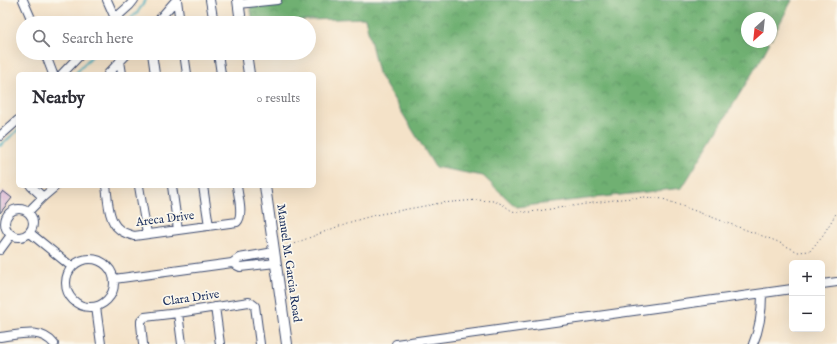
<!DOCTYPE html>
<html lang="en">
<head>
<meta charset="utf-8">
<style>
  :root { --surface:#fff; --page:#f7f7f7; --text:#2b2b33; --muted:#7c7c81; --line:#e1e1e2 }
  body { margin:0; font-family:"IM FELL English",serif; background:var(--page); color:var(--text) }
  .controls { position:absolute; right:12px; bottom:12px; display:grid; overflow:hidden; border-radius:6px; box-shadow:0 4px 16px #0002 }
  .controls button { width:36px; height:36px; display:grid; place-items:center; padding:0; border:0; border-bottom:1px solid var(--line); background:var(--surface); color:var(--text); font:20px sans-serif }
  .compass { position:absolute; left:741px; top:12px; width:36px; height:36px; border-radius:50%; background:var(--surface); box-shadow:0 4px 16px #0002; rotate:207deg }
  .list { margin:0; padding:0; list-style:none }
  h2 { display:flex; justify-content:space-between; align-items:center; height:52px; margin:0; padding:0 16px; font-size:17px }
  h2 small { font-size:13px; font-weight:400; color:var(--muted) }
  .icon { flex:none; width:22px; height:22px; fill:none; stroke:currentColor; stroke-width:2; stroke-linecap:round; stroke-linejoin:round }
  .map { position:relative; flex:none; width:837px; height:344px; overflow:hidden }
  .search { position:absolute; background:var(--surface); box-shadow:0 4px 16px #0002; left:16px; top:16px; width:300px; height:44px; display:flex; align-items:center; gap:10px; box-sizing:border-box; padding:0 14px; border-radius:22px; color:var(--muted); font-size:15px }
  .panel { position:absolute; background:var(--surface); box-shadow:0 4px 16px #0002; left:16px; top:72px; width:300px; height:116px; border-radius:6px }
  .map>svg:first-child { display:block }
  .forest { fill:url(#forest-crowns); stroke:#457068 }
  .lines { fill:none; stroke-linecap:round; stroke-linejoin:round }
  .stream { stroke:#40acbe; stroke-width:2 }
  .building { fill:#d5aed0 }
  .minor-casing { stroke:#3c4a6e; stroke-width:10 }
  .major-casing { stroke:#3c4a6e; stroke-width:12 }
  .path { stroke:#3c4a6e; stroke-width:1; stroke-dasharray:1 3; stroke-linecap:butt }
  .minor { stroke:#fff; stroke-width:8 }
  .major { stroke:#fff; stroke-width:10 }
  .labels { text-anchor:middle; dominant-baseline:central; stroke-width:3.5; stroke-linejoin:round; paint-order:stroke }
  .street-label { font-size:12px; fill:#1b2f5e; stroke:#fbf7ec }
</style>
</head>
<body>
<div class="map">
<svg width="837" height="344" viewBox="0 0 837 344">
  <defs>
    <pattern id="forest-crowns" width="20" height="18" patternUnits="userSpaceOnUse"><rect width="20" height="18" fill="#6fb072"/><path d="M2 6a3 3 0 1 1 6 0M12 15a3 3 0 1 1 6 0" fill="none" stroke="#5a9061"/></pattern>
  </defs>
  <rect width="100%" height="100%" fill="#fbf7ec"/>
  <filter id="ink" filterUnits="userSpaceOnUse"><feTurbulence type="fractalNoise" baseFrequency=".025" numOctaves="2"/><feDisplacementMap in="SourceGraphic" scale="8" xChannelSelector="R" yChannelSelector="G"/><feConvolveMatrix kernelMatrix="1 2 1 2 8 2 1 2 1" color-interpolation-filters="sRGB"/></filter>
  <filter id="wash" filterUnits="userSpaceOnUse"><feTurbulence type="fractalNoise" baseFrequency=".012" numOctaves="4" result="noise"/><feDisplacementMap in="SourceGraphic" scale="16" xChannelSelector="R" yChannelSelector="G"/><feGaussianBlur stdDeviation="0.9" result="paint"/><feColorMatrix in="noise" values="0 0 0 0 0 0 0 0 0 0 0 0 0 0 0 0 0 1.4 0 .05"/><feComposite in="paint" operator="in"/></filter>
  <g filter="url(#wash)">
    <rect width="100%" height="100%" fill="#f4e2c8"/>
    <!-- forest -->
    <path class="forest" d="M249,0H792L771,40V18H747V42H770L761,59L682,188L516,207L483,176L435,167L378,73L365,18L253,22Z"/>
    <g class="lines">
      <!-- stream -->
      <path class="stream" d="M125,23L137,13L146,0
        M75,74L95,53
        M0,146L18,130"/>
    </g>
    <g id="blocks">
      <!-- building -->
      <path class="building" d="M3,191L12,198L0,213V195Z"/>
    </g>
  </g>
  <g filter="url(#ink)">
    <use href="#blocks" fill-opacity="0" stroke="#3c4a6e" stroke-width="1"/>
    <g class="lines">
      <!-- minor casing -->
      <g class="minor-casing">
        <path id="minor" d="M23,0L33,23
          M107,0L115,18
          M177,0L180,23
          M210,0L214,23
          M239,4L277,0
          M110,23L130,5L134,0
          M156,23L176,0
          M45,53L53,74
          M152,53L155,74
          M184,53L187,74
          M218,53L221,74
          M120,61L122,74
          M62,74L82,53
          M108,74L128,53
          M0,136L18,120
          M31,186L43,197
          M106,186C108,198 108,221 119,229C123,233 128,234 134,236L237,222C244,215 238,196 237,186
          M139,186L147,234
          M172,186L178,230
          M203,186L209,226
          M5 223a14 14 0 1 1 28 0a14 14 0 1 1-28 0Z
          M28,212L43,197L56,186
          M30,233L72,267
          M0,250L11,235
          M66 283a24 24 0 1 1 48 0a24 24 0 1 1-48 0Z
          M232,263L240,267L276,263
          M114,279L232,263L239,258L274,252
          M822,284L837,282
          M96,307L101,344
          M215,307L220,344
          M178,313L182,344
          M0,337C19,335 40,327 54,344
          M143,344L141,324V321L145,317L178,313L249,302L251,303L255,306L260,344
          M396,344L792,289
          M753,344C760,328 762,311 762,294"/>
      </g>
      <!-- major casing -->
      <g class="major-casing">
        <path id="major" d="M238,0L241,23
          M246,53L249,74
          M265,186L287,344"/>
      </g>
      <!-- path -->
      <path class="path" d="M283,248L347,223L375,215L441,203L477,200L493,201L502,204L512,211L517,212H530L621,199L645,197L663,199L776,241L798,252L810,251L823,235L837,212"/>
      <!-- minor -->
      <use href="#minor" class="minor"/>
      <!-- major -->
      <use href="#major" class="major"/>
    </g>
  </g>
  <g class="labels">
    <!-- street labels -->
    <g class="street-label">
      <text transform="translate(165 219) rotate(-7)">Areca Drive</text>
      <text transform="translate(289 263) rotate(82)">Manuel M. Garcia Road</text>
      <text transform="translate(191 298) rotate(-8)">Clara Drive</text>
    </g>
  </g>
</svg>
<div class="controls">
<button>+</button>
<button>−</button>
</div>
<svg class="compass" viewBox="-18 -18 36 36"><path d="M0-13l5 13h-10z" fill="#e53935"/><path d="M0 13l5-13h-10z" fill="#7c7c81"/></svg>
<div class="search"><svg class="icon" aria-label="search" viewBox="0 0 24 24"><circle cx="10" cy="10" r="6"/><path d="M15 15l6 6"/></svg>Search here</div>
<section class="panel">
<h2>Nearby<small>0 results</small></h2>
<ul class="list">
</ul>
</section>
</div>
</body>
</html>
